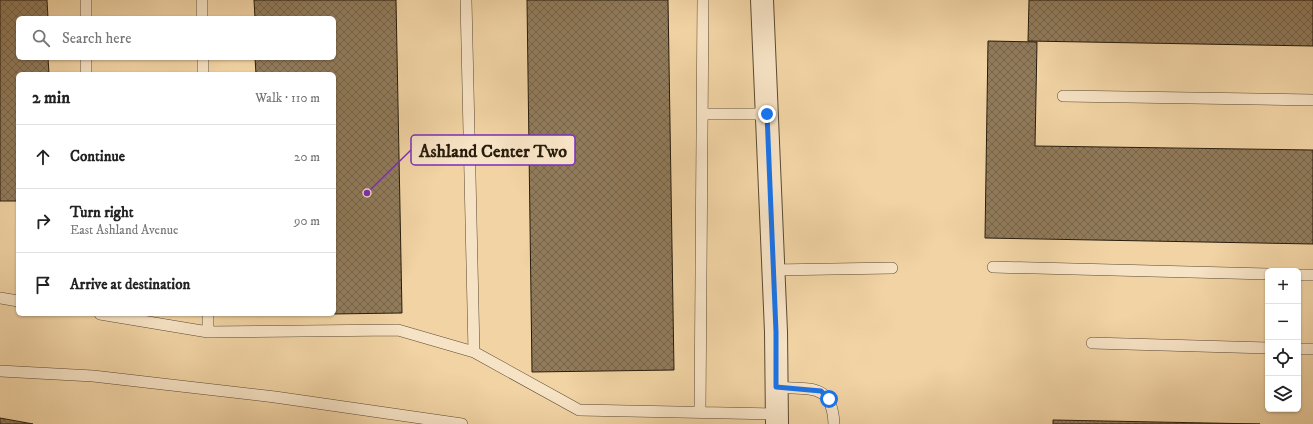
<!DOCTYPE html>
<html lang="en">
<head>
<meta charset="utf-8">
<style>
  :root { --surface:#fff; --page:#f2f2f2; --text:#222; --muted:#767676; --line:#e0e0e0 }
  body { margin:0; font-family:"IM FELL DW Pica",serif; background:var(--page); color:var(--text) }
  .controls { position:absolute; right:12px; bottom:12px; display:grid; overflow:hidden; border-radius:6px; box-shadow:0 1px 3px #0004 }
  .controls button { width:36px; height:36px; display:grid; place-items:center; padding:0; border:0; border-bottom:1px solid var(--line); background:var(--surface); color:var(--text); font:20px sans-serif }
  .stop { position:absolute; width:12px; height:12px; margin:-9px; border:3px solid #1a73e8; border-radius:50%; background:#fff }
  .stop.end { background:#1a73e8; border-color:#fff; box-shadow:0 1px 4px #0008 }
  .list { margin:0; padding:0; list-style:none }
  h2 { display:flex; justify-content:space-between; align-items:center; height:52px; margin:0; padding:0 16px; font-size:17px }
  h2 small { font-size:13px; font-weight:400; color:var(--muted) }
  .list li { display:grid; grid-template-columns:26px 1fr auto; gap:12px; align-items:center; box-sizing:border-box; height:64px; padding:0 16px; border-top:1px solid var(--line) }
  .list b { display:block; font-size:15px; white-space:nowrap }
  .list p { margin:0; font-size:13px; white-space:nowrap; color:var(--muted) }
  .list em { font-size:13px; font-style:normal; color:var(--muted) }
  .icon { flex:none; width:22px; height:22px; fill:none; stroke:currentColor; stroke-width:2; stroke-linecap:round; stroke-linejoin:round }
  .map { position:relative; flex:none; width:1313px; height:424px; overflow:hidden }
  .search { position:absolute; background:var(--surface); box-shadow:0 1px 3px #0004; left:16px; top:16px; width:320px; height:44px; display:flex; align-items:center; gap:10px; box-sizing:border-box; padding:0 14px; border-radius:6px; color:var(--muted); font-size:15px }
  .panel { position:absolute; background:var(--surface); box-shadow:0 1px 3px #0004; left:16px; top:72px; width:320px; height:244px; border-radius:6px }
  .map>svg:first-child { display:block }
  .building { fill:url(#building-cross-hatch); stroke:#281c0c }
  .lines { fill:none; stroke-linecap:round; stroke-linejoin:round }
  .lane-casing { stroke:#5a4a32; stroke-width:12 }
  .street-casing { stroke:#5a4a32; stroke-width:24 }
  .lane { stroke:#f6e2c4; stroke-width:11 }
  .street { stroke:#f6e2c4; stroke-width:22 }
  .route { stroke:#1a73e8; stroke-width:5 }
  .leader { fill:none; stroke:#7b2cbf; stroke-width:1.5 }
  .callout-dot { fill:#7b2cbf; stroke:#f6e2c4; stroke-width:1.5 }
  .callout { fill:#f6e2c4; stroke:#7b2cbf; stroke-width:1.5 }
  .callout-label { font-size:18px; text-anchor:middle; font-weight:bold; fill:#281c0c }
</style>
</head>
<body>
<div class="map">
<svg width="1313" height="424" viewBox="0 0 1313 424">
  <defs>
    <pattern id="building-cross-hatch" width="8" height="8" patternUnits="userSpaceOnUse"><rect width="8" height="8" fill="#917b5b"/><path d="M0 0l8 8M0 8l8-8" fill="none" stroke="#76644a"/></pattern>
  </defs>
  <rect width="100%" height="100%" fill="#f1d3a4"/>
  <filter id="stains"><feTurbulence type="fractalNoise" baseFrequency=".005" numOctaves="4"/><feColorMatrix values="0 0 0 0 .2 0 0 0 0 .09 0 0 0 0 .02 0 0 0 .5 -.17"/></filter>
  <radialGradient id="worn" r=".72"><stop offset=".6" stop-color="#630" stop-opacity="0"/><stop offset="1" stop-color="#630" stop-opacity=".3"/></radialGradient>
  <!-- building -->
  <path class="building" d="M0,0H47L48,18H18V58H48L49,74H18V201H0Z
    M254,0H396L402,313L260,315L334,314V74H256L255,58H334V18H255Z
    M527,0H668L674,370L532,372Z
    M1029,0H1313V46L1028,41Z
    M988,41L1037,42L1035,146L1313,150V244L985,238Z
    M0,418L33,424H0Z
    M1053,420L1260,424H1053Z"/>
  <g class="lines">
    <!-- lane casing -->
    <g class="lane-casing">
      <path id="lane" d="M86,0V18
        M202,0V18
        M466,0L474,352L579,410L776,414
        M86,58V74
        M203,58V74
        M1063,96L1313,100
        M702,114H767
        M993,267L1268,274
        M773,270L892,268
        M1298,275H1313
        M0,298L18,301
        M100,314L208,332L398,330L474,352
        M208,314V332
        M1092,343L1268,348
        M1298,349H1313
        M0,371L93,376L275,397L462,424
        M776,387C810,390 832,382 834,424
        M700,412L703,0"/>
    </g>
    <!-- street casing -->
    <g class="street-casing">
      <path id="street" d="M762,0L776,332L777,424"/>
    </g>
    <!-- lane -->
    <use href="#lane" class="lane"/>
    <!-- street -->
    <use href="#street" class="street"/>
  </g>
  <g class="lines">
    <!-- route -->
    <path class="route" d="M767,114L776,332V387L821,391L829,399"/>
  </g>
  <!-- callouts -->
  <path class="leader" d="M367 193L411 150"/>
  <circle class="callout-dot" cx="367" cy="193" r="4"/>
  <rect class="callout" x="411" y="135" width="164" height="30" rx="4"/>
  <g class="callout-label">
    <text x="493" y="157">Ashland Center Two</text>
  </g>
  <rect width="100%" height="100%" filter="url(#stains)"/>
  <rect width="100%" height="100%" fill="url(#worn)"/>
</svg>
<div class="controls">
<button>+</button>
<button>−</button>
<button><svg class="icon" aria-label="locate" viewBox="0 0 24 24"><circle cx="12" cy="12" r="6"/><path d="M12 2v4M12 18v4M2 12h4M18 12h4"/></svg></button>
<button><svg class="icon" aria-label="layers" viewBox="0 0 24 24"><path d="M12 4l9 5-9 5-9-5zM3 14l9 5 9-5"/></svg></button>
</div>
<div class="stop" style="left:829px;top:399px"></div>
<div class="stop end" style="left:767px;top:114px"></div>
<div class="search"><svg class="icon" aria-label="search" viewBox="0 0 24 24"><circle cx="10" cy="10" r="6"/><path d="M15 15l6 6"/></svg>Search here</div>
<section class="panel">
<h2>2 min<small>Walk · 110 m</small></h2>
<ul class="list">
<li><svg class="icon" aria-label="ahead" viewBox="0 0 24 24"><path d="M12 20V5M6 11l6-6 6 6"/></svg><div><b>Continue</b></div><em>20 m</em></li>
<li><svg class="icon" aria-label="right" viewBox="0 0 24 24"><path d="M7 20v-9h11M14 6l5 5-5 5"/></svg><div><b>Turn right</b><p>East Ashland Avenue</p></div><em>90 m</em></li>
<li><svg class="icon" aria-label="arrive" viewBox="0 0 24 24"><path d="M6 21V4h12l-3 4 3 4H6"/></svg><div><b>Arrive at destination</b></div></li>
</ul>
</section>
</div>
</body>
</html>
